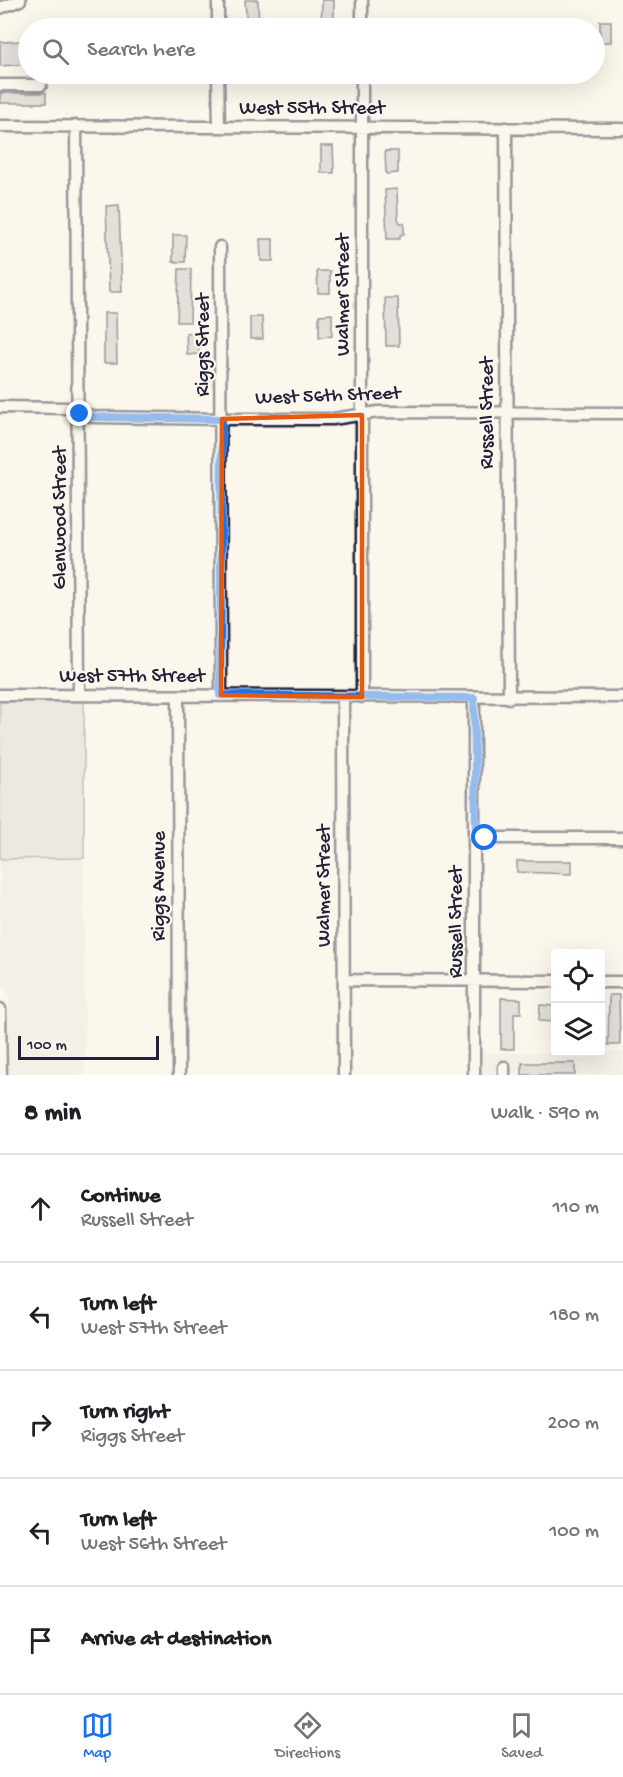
<!DOCTYPE html>
<html lang="en">
<head>
<meta charset="utf-8">
<style>
  :root { --surface:#fff; --page:#f2f2f2; --text:#202124; --muted:#757577; --line:#e0e0e0; --accent:#1a73e8 }
  body { margin:0; font-family:"Gochi Hand",sans-serif; background:var(--page); color:var(--text) }
  .controls { position:absolute; right:18px; bottom:18px; display:grid; overflow:hidden; border-radius:6px; box-shadow:0 6px 24px #0002 }
  .controls button { width:54px; height:54px; display:grid; place-items:center; padding:0; border:0; border-bottom:2px solid var(--line); background:var(--surface); color:var(--text); font:30px sans-serif }
  .scale { position:absolute; left:18px; bottom:15px; width:141px; box-sizing:border-box; padding-left:6px; border:3px solid #22223b; border-top:0; font-size:16px; line-height:21px; white-space:nowrap; color:#22223b; -webkit-text-stroke:4px #fbf7ec; paint-order:stroke }
  .stop { position:absolute; width:18px; height:18px; margin:-14px; border:4px solid #1a73e8; border-radius:50%; background:#fff }
  .stop.end { background:#1a73e8; border-color:#fff; box-shadow:0 2px 6px #0008 }
  .list { margin:0; padding:0; list-style:none }
  h2 { display:flex; justify-content:space-between; align-items:center; height:78px; margin:0; padding:0 24px; font-size:26px }
  h2 small { font-size:20px; font-weight:400; color:var(--muted) }
  .list li { display:grid; grid-template-columns:39px 1fr auto; gap:18px; align-items:center; box-sizing:border-box; height:108px; padding:0 24px; border-top:2px solid var(--line) }
  .list b { display:block; font-size:22px; white-space:nowrap }
  .list p { margin:0; font-size:20px; white-space:nowrap; color:var(--muted) }
  .list em { font-size:20px; font-style:normal; color:var(--muted) }
  .icon { flex:none; width:33px; height:33px; fill:none; stroke:currentColor; stroke-width:2; stroke-linecap:round; stroke-linejoin:round }
  .map { position:relative; flex:none; width:623px; height:1075px; overflow:hidden }
  .search { position:absolute; background:var(--surface); box-shadow:0 6px 24px #0002; left:18px; right:18px; top:18px; height:66px; display:flex; align-items:center; gap:15px; box-sizing:border-box; padding:0 21px; border-radius:33px; color:var(--muted); font-size:22px }
  .sheet { height:618px; background:var(--surface) }
  nav { display:flex; justify-content:space-around; align-items:center; box-sizing:border-box; height:84px; border-top:2px solid var(--line); background:var(--surface); font-size:16px; color:var(--muted) }
  nav a { display:grid; justify-items:center; gap:3px }
  nav .on { color:var(--accent) }
  .map>svg:first-child { display:block }
  .built { fill:#ebe7df }
  .green { fill:#dbd8d3; stroke:#7e7d87; stroke-width:1.5 }
  .building { fill:#c6c2c0; stroke:#22223b; stroke-width:1.5 }
  .lines { fill:none; stroke-linecap:round; stroke-linejoin:round }
  .minor-casing { stroke:#22223b; stroke-width:15 }
  .minor { stroke:#fbf7ec; stroke-width:10 }
  .route { stroke:#1a73e8; stroke-width:8 }
  .marked { fill:none; stroke:#e8590c; stroke-width:4.5; stroke-linejoin:round }
  .labels { text-anchor:middle; dominant-baseline:central; stroke-width:4.5; stroke-linejoin:round; paint-order:stroke }
  .street-label { font-size:20px; fill:#22223b; stroke:#fbf7ec }
</style>
</head>
<body>
<div class="map">
<svg width="623" height="1075" viewBox="0 0 623 1075">
  <rect width="100%" height="100%" fill="#fbf7ec"/>
  <filter id="ink" filterUnits="userSpaceOnUse"><feTurbulence type="fractalNoise" baseFrequency=".0167" numOctaves="2"/><feDisplacementMap in="SourceGraphic" scale="12" xChannelSelector="R" yChannelSelector="G"/><feConvolveMatrix kernelMatrix="1 2 1 2 8 2 1 2 1" color-interpolation-filters="sRGB"/></filter>
  <g filter="url(#ink)">
    <!-- built -->
    <path class="built" d="M84,858L85,1075H9V995L6,989L0,988V859Z
      M623,1052V1075H478L479,1053Z"/>
    <!-- green -->
    <path class="green" d="M0,701H84V858L0,859Z"/>
    <!-- building -->
    <path class="building" d="M245,0H258L259,28H247Z
      M322,0H334V28H321Z
      M600,21H611V42H600Z
      M24,41V44H28V64L0,66V42Z
      M0,93H46V103H0Z
      M321,146H333L334,173H321Z
      M385,151H398V173L386,174Z
      M397,189L398,218L400,223H404V234L400,235V239H387L385,190Z
      M119,205L122,292H109L106,206Z
      M173,235H186L185,262H173Z
      M260,239H273V261H261Z
      M179,269H191L190,322H177Z
      M317,271H330V293H318Z
      M385,298H398L399,346H386Z
      M104,313H116L117,363H104Z
      M332,314V336L319,337V315Z
      M250,317H262L263,339H250Z
      M199,332V354L187,355L186,333Z
      M517,861H572V874L517,872Z
      M609,995H619L620,1045H608Z
      M501,998L521,999V1013H514V1049H501Z
      M540,1005L555,1006V1022L539,1021Z
      M522,1063H575V1075H522Z"/>
    <g class="lines">
      <!-- minor casing -->
      <g class="minor-casing">
        <path id="minor" d="M218,0V28
          M362,0V28
          M0,8L20,0
          M218,74L219,127
          M0,85H41
          M0,126L623,129
          M76,126L79,695
          M506,128L509,698
          M220,247L221,695
          M0,407L68,408L94,417L222,419H333L378,412L623,413
          M0,695L623,697
          M178,696L179,1075
          M343,697L344,1075
          M362,697V74
          M474,697V1075
          M476,840L485,838H623
          M344,980L556,981
          M600,982H623
          M0,1009L1,1075
          M504,1067V1075"/>
      </g>
      <!-- minor -->
      <use href="#minor" class="minor"/>
    </g>
  </g>
  <g class="lines" filter="url(#ink)">
    <!-- route -->
    <path class="route" d="M80,414L94,417L222,419L220,695L474,698L476,840L485,838"/>
  </g>
  <!-- marked area -->
  <path d="M0 0H623V1075H0ZM362,415V697L221,695L222,419Z" fill="#fbf7ec" fill-opacity=".55" fill-rule="evenodd"/>
  <path class="marked" d="M362,415V697L221,695L222,419Z"/>
  <g class="labels">
    <!-- street labels -->
    <g class="street-label">
      <text x="312" y="109">West 55th Street</text>
      <text transform="translate(344 295) rotate(-90)">Walmer Street</text>
      <text transform="translate(204 345) rotate(-90)">Riggs Street</text>
      <text transform="translate(328 397) rotate(-2)">West 56th Street</text>
      <text transform="translate(488 413) rotate(-90)">Russell Street</text>
      <text transform="translate(61 518) rotate(-90)">Glenwood Street</text>
      <text x="132" y="677">West 57th Street</text>
      <text transform="translate(160 886) rotate(-90)">Riggs Avenue</text>
      <text transform="translate(325 886) rotate(-90)">Walmer Street</text>
      <text transform="translate(457 922) rotate(-90)">Russell Street</text>
    </g>
  </g>
</svg>
<div class="controls">
<button><svg class="icon" aria-label="locate" viewBox="0 0 24 24"><circle cx="12" cy="12" r="6"/><path d="M12 2v4M12 18v4M2 12h4M18 12h4"/></svg></button>
<button><svg class="icon" aria-label="layers" viewBox="0 0 24 24"><path d="M12 4l9 5-9 5-9-5zM3 14l9 5 9-5"/></svg></button>
</div>
<div class="scale">100 m</div>
<div class="stop" style="left:485px;top:838px"></div>
<div class="stop end" style="left:80px;top:414px"></div>
<div class="search"><svg class="icon" aria-label="search" viewBox="0 0 24 24"><circle cx="10" cy="10" r="6"/><path d="M15 15l6 6"/></svg>Search here</div>
</div>
<section class="sheet">
<h2>8 min<small>Walk · 590 m</small></h2>
<ul class="list">
<li><svg class="icon" aria-label="ahead" viewBox="0 0 24 24"><path d="M12 20V5M6 11l6-6 6 6"/></svg><div><b>Continue</b><p>Russell Street</p></div><em>110 m</em></li>
<li><svg class="icon" aria-label="left" viewBox="0 0 24 24"><path d="M17 20v-9H6M10 6l-5 5 5 5"/></svg><div><b>Turn left</b><p>West 57th Street</p></div><em>180 m</em></li>
<li><svg class="icon" aria-label="right" viewBox="0 0 24 24"><path d="M7 20v-9h11M14 6l5 5-5 5"/></svg><div><b>Turn right</b><p>Riggs Street</p></div><em>200 m</em></li>
<li><svg class="icon" aria-label="left" viewBox="0 0 24 24"><path d="M17 20v-9H6M10 6l-5 5 5 5"/></svg><div><b>Turn left</b><p>West 56th Street</p></div><em>100 m</em></li>
<li><svg class="icon" aria-label="arrive" viewBox="0 0 24 24"><path d="M6 21V4h12l-3 4 3 4H6"/></svg><div><b>Arrive at destination</b></div></li>
</ul>
</section>
<nav>
<a class="on"><svg class="icon" aria-label="map" viewBox="0 0 24 24"><path d="M3 6l6-2 6 2 6-2v14l-6 2-6-2-6 2zM9 4v14M15 6v14"/></svg>Map</a>
<a><svg class="icon" aria-label="directions" viewBox="0 0 24 24"><path d="M12 3l9 9-9 9-9-9zM9 14v-3h6M13 9l2 2-2 2"/></svg>Directions</a>
<a><svg class="icon" aria-label="saved" viewBox="0 0 24 24"><path d="M7 4h10v16l-5-4-5 4z"/></svg>Saved</a>
</nav>
</body>
</html>
